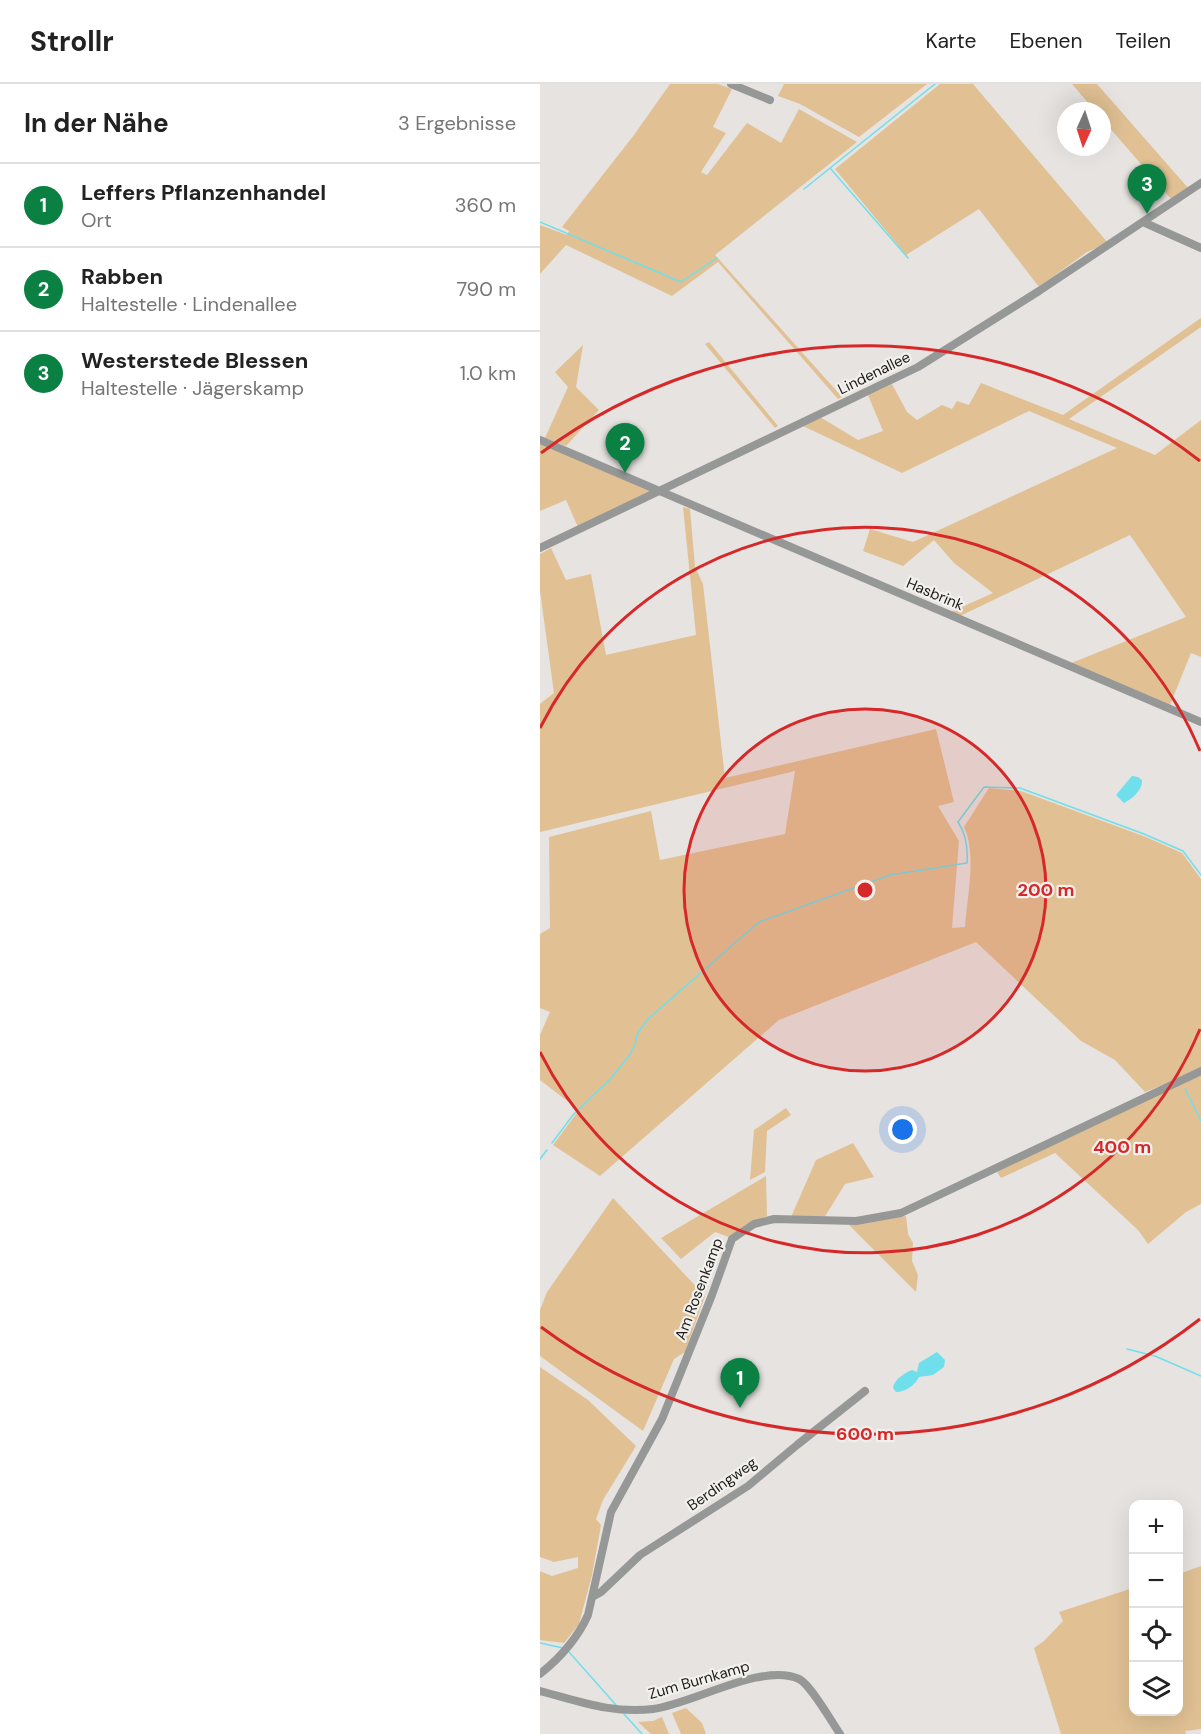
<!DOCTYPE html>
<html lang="de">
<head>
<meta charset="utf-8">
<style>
  :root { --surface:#fff; --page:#f6f6f6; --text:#222; --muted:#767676; --line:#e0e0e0; --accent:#0b8043 }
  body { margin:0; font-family:"DM Sans",sans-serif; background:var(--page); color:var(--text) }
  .controls { position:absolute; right:18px; bottom:18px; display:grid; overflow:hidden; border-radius:12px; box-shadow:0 6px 24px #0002 }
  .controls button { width:54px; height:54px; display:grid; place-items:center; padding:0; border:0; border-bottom:2px solid var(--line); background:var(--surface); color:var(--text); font:30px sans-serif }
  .compass { position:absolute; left:517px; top:18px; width:54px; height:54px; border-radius:50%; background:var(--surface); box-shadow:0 6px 24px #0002; rotate:183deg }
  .you { position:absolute; left:363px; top:1046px; width:21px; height:21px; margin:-15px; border:4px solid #fff; border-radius:50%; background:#1a73e8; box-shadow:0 0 0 9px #1a73e833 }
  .badge { display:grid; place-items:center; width:39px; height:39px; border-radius:50%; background:var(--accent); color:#fff; font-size:20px; font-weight:700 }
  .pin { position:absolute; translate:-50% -50px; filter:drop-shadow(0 2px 3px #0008) }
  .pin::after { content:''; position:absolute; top:32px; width:21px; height:18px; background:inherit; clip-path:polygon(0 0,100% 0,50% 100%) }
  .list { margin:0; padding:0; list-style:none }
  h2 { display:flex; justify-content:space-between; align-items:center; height:78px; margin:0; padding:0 24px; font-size:26px }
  h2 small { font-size:20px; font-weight:400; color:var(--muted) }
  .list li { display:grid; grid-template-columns:39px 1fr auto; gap:18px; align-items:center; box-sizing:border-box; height:84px; padding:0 24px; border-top:2px solid var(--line) }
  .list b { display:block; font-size:22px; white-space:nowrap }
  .list p { margin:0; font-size:20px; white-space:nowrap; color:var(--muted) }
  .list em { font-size:20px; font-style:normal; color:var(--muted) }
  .icon { flex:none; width:33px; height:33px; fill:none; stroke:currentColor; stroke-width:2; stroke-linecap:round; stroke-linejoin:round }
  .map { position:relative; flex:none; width:661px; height:1650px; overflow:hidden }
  header { display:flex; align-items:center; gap:36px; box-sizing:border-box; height:84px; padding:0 30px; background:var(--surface); border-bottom:2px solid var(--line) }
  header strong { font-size:28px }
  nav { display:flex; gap:33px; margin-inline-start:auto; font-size:21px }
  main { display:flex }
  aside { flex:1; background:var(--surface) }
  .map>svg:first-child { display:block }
  .green { fill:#e1c194 }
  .water { fill:#6fdfeb }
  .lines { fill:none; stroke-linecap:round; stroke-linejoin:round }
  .stream { stroke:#6fdfeb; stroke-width:1.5 }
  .minor { stroke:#969898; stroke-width:8 }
  .ring { fill:none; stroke:#d62828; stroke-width:3 }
  .labels { text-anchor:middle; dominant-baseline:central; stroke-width:4.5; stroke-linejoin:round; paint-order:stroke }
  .street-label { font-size:15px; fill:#1e1d1b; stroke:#f3f1ed }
  .centre { fill:#d62828; stroke:#f3f1ed; stroke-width:3 }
  .ring-label { font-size:18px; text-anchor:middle; font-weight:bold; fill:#d62828; stroke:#f3f1ed; stroke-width:4.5; stroke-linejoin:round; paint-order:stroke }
</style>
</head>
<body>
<header>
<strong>Strollr</strong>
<nav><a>Karte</a><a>Ebenen</a><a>Teilen</a></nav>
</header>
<main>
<aside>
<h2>In der Nähe<small>3 Ergebnisse</small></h2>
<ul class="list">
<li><span class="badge">1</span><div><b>Leffers Pflanzenhandel</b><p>Ort</p></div><em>360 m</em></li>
<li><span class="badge">2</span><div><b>Rabben</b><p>Haltestelle · Lindenallee</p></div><em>790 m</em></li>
<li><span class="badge">3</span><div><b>Westerstede Blessen</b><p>Haltestelle · Jägerskamp</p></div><em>1.0 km</em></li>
</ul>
</aside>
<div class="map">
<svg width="661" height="1650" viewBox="0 0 661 1650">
  <rect width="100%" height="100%" fill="#e6e3e0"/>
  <!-- green -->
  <path class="green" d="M130,0H178L192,5L173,43L186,49L161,88L167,91L207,39L241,59L259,25L317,58L175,171L302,313L298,315L178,178L132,212L26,161L0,190V141L27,151L29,147L22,143L94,51Z
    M244,0H387L319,53L260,20L238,12Z
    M400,0H433L568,159L547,168L499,203L439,125L366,171L295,85Z
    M532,0H557L649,105L632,116L562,35V27H555Z
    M661,234V243L529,335L615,371L661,336V573L651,569L630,621L529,580L646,533L590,451L420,532L411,528L453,509L414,479L394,456L363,482L323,467L330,445L373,458L577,364L489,327L362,389L263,342L280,333L318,356L343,347L328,311L352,300L367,328L377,336L402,321L412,325L417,317L429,321L441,299L523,331Z
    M169,258L238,342L235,344L165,260Z
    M43,261L36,303L59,326L26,362L5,354L28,303L15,288Z
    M0,359L112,407L38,443L26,416L0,427Z
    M143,423L150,425L155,483L163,500L185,694L396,645L414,718L398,722L419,757L412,844L425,843C427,814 437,770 424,743L449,704L481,707L606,753L642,769L661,795V1120L646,1128L608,1160L598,1146L515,1069L461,1094L457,1088L650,990L605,1008L575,976L541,957L436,858L239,936L60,1092L13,1061L39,1026L0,996V951L10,928L0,924V850L10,844L9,753L111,727L120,776L245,750L255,687L0,748V620L14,609L0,507V470L11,464L26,496L51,490L66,571L156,551Z
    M246,1024L251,1031L227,1047L225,1088L210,1096L214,1046Z
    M313,1059L334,1093L305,1100L284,1134L251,1133L276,1076Z
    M226,1092L227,1132L208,1140L189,1153L175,1148L141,1175L121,1154Z
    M73,1114L165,1212L145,1268L134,1275L103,1347L0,1272V1226L7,1208Z
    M366,1132L368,1150L373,1159L372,1177L378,1191L376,1208L309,1141Z
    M0,1283L48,1316L96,1362L63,1416L56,1435L61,1441L52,1491L39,1540L24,1559L0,1556V1487L12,1492L38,1484V1473L14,1478L0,1473Z
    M661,1482V1645L645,1647L646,1650H521L494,1564L504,1557L523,1537L519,1528L593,1504L594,1628H638L639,1490Z
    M146,1624L162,1639L166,1650H141L132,1629Z
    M122,1633L129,1650H111L98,1638L113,1637Z"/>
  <!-- water -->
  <path class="water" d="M592,692L598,693L602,696C603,706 592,715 584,719L576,711Z
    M397,1268L405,1276L404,1283L393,1291L379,1293C375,1301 366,1308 356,1308L353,1304C354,1296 364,1289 372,1286L377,1288L379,1279Z"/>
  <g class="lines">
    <!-- stream -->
    <path class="stream" d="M290,84L368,174
      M264,105L395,0
      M0,138L141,198L177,174
      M645,1005L661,1037
      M12,1059L33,1031L71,994L89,972L95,961L97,950L108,935L219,838L350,791L427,779C428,765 426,750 418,738L444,703L480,704L604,750L643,767L661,791
      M0,1075L7,1066
      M587,1265L615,1272L661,1292
      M0,1559L23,1564
      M29,1568L76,1621
      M84,1630L102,1650"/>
    <!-- minor -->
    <path class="minor" d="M191,0L230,16
      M603,138L661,164
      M0,356L661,638
      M0,464L378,283L499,207L661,99
      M54,1512L61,1508L100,1471L208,1402L257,1361L325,1307
      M0,1590C20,1574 38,1553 48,1531L71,1428L122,1335L172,1211L192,1155L214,1140L234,1135L316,1137L361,1129L661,987
      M0,1607C39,1617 72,1630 113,1625C153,1620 222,1578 259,1595C270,1600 292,1638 300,1650"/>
  </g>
  <!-- distance rings -->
  <circle cx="325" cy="806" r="181" fill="#d62828" fill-opacity=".12"/>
  <g class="ring">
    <circle cx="325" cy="806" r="181"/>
    <path d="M660 945A363 363 0 0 1 0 968M0 644A363 363 0 0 1 660 667"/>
    <path d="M660 1235A544 544 0 0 1 1 1243M1 369A544 544 0 0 1 660 377"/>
  </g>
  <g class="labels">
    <!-- street labels -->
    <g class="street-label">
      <text transform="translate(334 289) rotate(-26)">Lindenallee</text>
      <text transform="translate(395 510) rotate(23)">Hasbrink</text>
      <text transform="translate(159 1205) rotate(-69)">Am Rosenkamp</text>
      <text transform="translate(182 1400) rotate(-35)">Berdingweg</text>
      <text transform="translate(159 1596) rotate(-16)">Zum Burnkamp</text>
    </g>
  </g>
  <circle cx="325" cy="806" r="9" class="centre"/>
  <g class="ring-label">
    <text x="506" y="812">200 m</text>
    <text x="582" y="1069">400 m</text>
    <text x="325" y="1356">600 m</text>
  </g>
</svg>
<div class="controls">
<button>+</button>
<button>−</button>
<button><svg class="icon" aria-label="locate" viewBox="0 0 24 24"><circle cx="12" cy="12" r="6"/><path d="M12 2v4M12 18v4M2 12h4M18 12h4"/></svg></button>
<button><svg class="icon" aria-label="layers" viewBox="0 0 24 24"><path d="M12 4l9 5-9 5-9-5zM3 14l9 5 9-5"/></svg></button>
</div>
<svg class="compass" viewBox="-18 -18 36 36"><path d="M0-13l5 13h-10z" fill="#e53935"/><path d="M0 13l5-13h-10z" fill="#767676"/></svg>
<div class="you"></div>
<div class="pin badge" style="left:200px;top:1324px">1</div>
<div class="pin badge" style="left:85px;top:389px">2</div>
<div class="pin badge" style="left:607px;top:130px">3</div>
</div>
</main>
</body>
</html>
